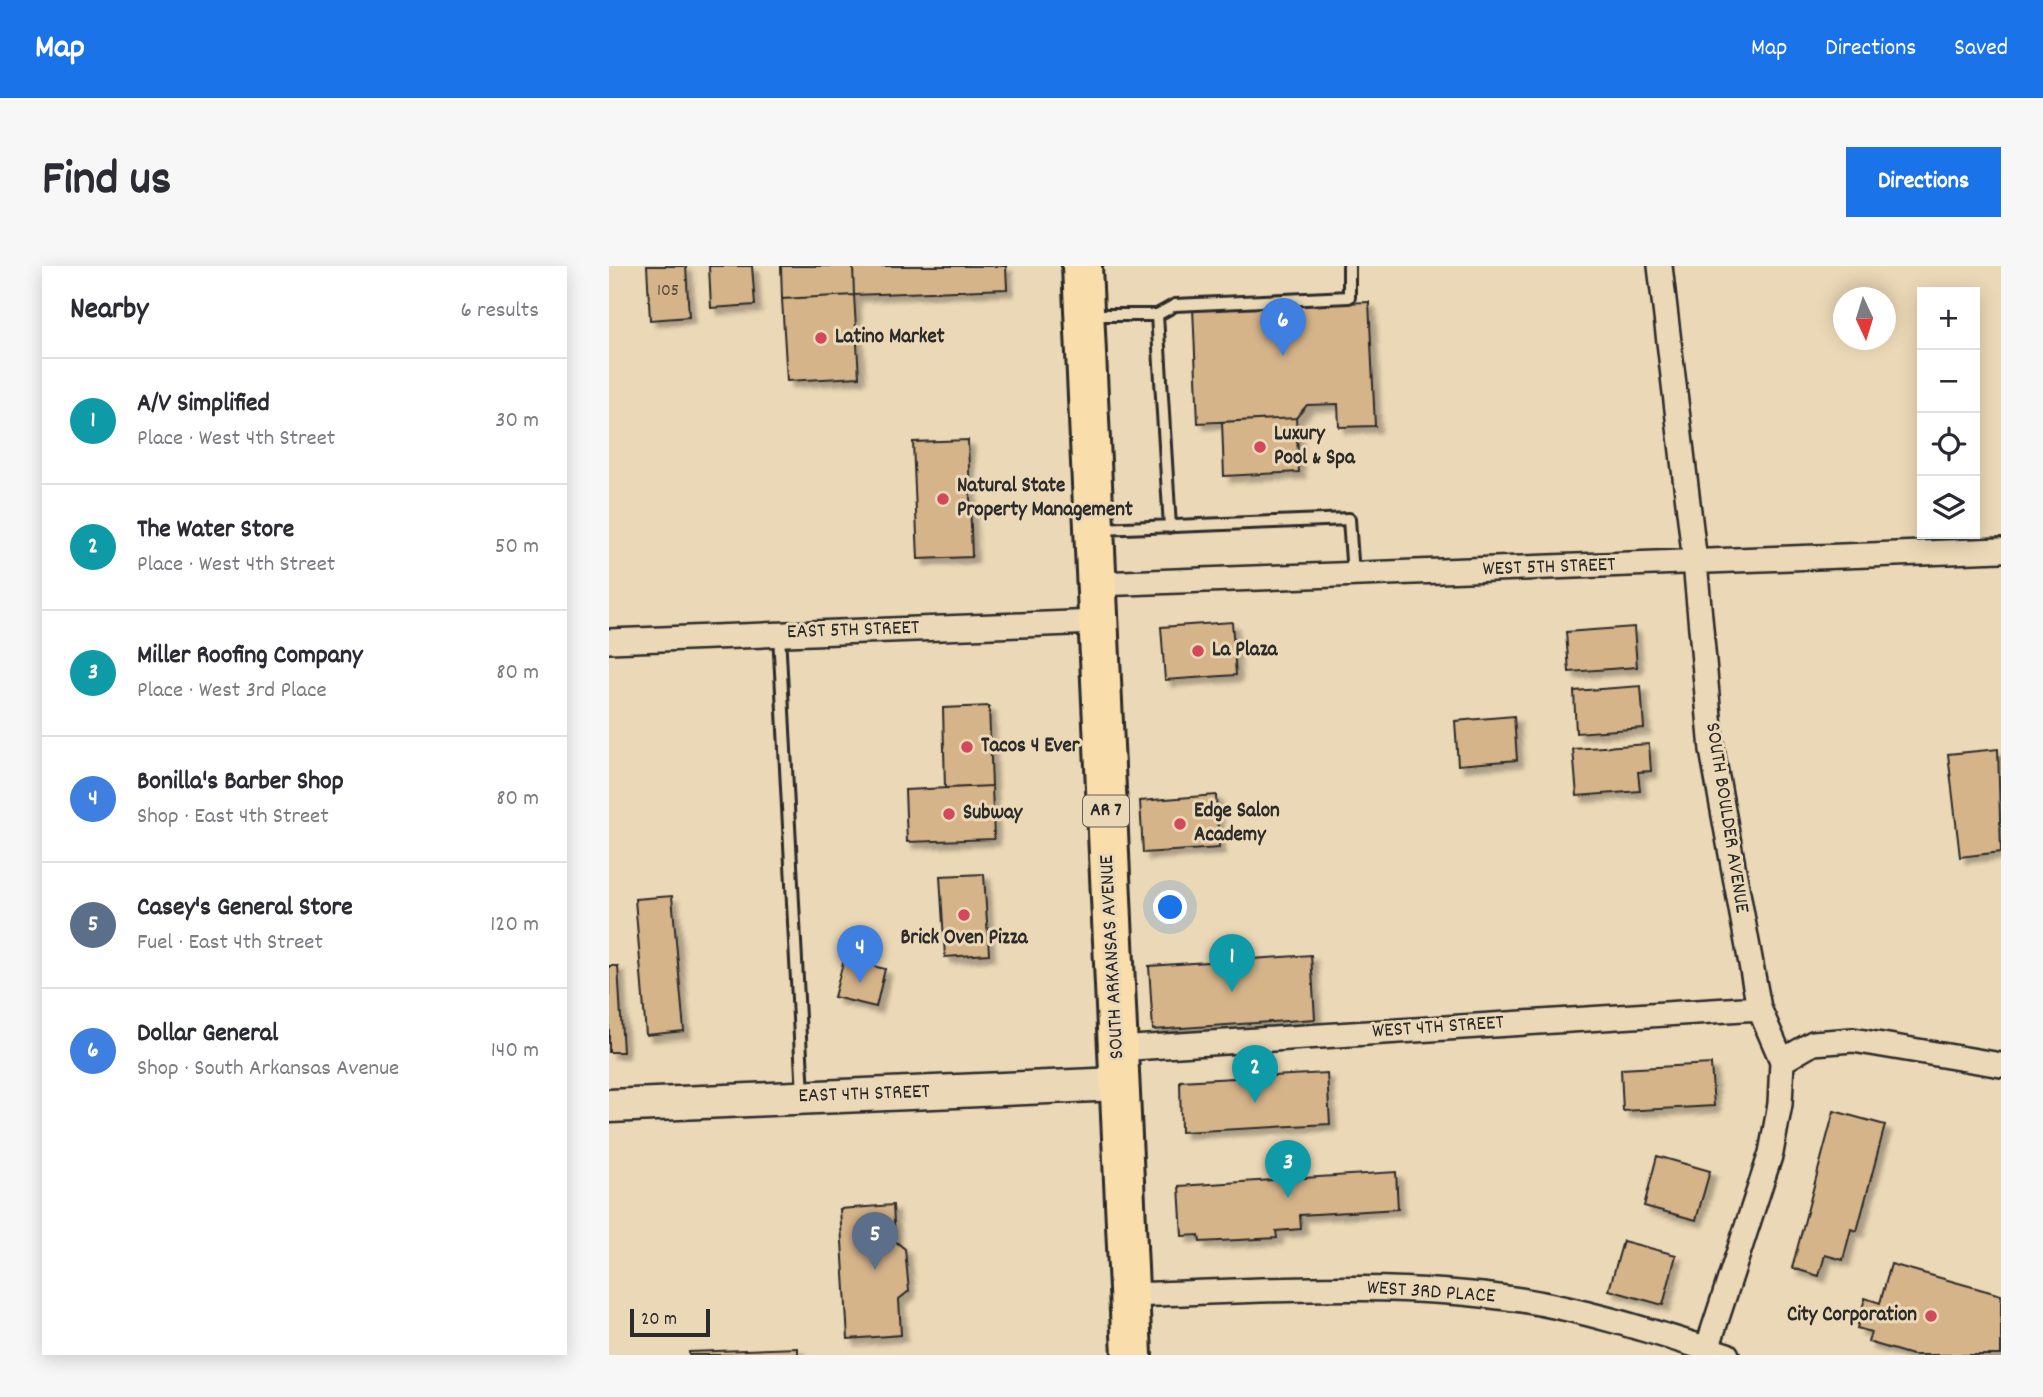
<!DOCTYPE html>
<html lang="en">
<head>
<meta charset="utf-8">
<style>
  :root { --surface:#fff; --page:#f7f7f7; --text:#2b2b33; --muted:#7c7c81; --line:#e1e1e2; --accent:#1a73e8 }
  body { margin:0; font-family:Dekko,sans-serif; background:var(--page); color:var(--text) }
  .controls { position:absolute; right:21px; top:21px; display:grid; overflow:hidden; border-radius:0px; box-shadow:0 4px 18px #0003 }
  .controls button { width:63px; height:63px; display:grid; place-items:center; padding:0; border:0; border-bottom:2px solid var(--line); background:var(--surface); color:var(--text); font:35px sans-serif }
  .compass { position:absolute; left:1224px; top:21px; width:63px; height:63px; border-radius:50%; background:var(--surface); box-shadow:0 4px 18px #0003; rotate:176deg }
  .scale { position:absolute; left:21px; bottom:18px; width:80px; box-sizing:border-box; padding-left:7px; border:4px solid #2b2b2b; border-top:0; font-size:19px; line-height:24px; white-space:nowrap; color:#2b2b2b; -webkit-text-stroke:5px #ebd8b6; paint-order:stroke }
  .you { position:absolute; left:562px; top:642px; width:24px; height:24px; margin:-18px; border:5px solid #fff; border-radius:50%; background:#1a73e8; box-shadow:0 0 0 10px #1a73e833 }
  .badge { display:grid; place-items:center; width:46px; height:46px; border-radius:50%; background:var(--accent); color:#fff; font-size:23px; font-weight:700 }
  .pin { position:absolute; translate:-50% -58px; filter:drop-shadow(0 2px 4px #0008) }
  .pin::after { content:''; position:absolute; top:37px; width:24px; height:21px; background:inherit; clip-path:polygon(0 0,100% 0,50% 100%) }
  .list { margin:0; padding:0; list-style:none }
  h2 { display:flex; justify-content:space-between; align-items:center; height:91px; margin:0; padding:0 28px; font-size:30px }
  h2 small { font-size:23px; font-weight:400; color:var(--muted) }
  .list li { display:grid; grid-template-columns:46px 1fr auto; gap:21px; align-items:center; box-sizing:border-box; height:126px; padding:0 28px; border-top:2px solid var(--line) }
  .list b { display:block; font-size:26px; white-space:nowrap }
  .list p { margin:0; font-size:23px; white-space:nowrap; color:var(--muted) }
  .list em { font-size:23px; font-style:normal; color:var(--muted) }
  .icon { flex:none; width:38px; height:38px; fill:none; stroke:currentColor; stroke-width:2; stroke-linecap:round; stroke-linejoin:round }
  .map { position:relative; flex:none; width:1392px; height:1089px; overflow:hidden; border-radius:0px }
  header { display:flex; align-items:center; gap:42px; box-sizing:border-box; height:98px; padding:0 35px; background:var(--accent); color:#fff }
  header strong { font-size:33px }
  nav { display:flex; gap:38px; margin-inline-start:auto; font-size:24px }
  .intro { display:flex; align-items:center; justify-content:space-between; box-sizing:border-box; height:168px; padding:0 42px }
  h1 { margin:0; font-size:49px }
  .button { padding:18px 32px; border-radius:0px; background:var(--accent); color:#fff; font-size:24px; font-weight:700 }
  main { display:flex; gap:42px; padding:0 42px }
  aside { flex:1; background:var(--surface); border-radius:0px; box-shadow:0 4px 18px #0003 }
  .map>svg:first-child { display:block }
  .building { fill:#d6b48a; stroke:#2b2b2b; stroke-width:2; filter:url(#shadow) }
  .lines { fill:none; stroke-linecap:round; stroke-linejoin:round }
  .lane-casing { stroke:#2b2b2b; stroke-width:16 }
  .street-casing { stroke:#2b2b2b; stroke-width:28 }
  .secondary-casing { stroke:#2b2b2b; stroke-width:37 }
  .highway-casing { stroke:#2b2b2b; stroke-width:44 }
  .lane { stroke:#ebd8b6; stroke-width:10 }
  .street { stroke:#ebd8b6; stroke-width:23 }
  .secondary { stroke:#ebd8b6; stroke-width:32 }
  .highway { stroke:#f9deab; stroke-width:38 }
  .poi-dot { fill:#d1495b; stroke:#ebd8b6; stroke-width:2.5 }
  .labels { text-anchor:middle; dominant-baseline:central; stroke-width:6; stroke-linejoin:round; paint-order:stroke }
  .number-label { font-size:18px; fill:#564d43 }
  .shield { fill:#ebd8b6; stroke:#655f55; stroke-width:2 }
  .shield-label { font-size:19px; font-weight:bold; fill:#2b2b2b }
  .poi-label { font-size:21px; font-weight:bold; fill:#2b2b2b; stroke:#ebd8b6; text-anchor:start }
  .street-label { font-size:21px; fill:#2b2b2b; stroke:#ebd8b6 }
</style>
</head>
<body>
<header>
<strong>Map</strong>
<nav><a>Map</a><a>Directions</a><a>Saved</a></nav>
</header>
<div class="intro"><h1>Find us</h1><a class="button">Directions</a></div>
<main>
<aside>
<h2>Nearby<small>6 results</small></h2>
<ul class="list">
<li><span class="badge" style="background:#0f9aa8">1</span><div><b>A/V Simplified</b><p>Place · West 4th Street</p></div><em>30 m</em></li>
<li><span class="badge" style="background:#0f9aa8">2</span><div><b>The Water Store</b><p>Place · West 4th Street</p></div><em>50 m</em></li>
<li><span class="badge" style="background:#0f9aa8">3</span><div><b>Miller Roofing Company</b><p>Place · West 3rd Place</p></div><em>80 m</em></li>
<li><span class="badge" style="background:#3f7fe0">4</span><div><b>Bonilla's Barber Shop</b><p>Shop · East 4th Street</p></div><em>80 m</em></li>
<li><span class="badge" style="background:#5c6f8a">5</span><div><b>Casey's General Store</b><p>Fuel · East 4th Street</p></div><em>120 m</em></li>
<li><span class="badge" style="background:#3f7fe0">6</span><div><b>Dollar General</b><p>Shop · South Arkansas Avenue</p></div><em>140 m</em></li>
</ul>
</aside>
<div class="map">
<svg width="1392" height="1089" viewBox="0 0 1392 1089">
  <defs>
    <filter id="shadow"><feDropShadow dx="6" dy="6" stdDeviation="2" flood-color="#0004"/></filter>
  </defs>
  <rect width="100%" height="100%" fill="#ebd8b6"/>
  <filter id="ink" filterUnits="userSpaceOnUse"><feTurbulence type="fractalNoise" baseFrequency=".0143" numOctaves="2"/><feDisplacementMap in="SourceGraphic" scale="14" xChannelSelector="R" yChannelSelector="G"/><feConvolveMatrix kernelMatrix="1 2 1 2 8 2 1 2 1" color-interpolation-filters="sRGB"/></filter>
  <g filter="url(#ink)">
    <!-- building -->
    <path class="building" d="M38,0H77L80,51L41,54Z
      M100,0H143L146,39L102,42Z
      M172,0H244L245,29L173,33Z
      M244,0H397L398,23L245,29Z
      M245,29L250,111L178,115L173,33Z
      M760,36L766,160L730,161L729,138L698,139L687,152L589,157L584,42Z
      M687,152L690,206L615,210L613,156Z
      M359,174L363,291L309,293L304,176Z
      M623,356L627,409L556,414L552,361Z
      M1025,361L1028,401L960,406L957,366Z
      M1032,420L1035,462L967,467L965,425Z
      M380,440L383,520L336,522L334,442Z
      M905,450L908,494L849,499L846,455Z
      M1040,478L1042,505L1029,506L1031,525L968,530L964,483Z
      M1389,483L1392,586L1351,591L1339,488Z
      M383,520L385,573L298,576L296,524Z
      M607,529L610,582L534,587L531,535Z
      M375,608L380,688L336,691L331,610Z
      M63,630L75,765L37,769L26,633Z
      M702,689L706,753L544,764L540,700Z
      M235,693L276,703L267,741L225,731Z
      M0,700H9L14,786H0Z
      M1102,798L1105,840L1014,845L1012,803Z
      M718,807L721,858L572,866L571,815Z
      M1225,845L1276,859L1248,965L1242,963L1234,994L1216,989L1210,1010L1183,1002Z
      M1048,890L1101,905L1087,954L1035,940Z
      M787,906L789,943L691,949L692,963L667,965L668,972L591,976L590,969L573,970L570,920Z
      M284,939L286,975L296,983L300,1025L290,1033L292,1069L239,1073L231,943Z
      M1014,975L1067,989L1054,1039L1000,1024Z
      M1282,998L1392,1029V1089H1303L1259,1076L1262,1066L1248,1062L1256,1032L1271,1037Z
      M189,1082V1089H80V1086Z"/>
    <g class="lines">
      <!-- lane casing -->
      <g class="lane-casing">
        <path id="lane" d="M483,49H548L561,261
          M548,49L566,39L740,31V0
          M491,263L740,253L744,309
          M170,368L194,829"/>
      </g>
      <!-- street casing -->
      <g class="street-casing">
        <path id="street" d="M1051,0L1086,296L1103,484L1150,742L1173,795L1171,838L1162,887L1096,1089
          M488,318L1392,284
          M0,375L488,356
          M508,783L1150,742
          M1173,795L1204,777L1244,774L1392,799
          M520,1029C650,1025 782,1014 912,1034C982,1045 1050,1068 1118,1089"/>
      </g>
      <!-- secondary casing -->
      <g class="secondary-casing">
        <path id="secondary" d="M0,840L510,818"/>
      </g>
      <!-- highway casing -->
      <g class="highway-casing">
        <path id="highway" d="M473,0L523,1089"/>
      </g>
      <!-- lane -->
      <use href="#lane" class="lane"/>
      <!-- street -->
      <use href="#street" class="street"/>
      <!-- secondary -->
      <use href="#secondary" class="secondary"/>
      <!-- highway -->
      <use href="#highway" class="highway"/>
    </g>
  </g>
  <!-- markers -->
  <g class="poi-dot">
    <circle cx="212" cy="72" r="7"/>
    <circle cx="651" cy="181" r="7"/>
    <circle cx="334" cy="233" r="7"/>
    <circle cx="589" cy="385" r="7"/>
    <circle cx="358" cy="481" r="7"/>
    <circle cx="340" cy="548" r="7"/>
    <circle cx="571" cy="558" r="7"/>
    <circle cx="355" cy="649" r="7"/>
    <circle cx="1322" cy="1050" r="7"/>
  </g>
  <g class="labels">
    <!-- number labels -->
    <g class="number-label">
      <text x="59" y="25">105</text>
    </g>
    <!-- shield labels -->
    <rect class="shield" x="474" y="529.5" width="46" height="31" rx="5"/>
    <g class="shield-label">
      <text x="497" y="545">AR 7</text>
    </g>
    <!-- poi labels -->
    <g class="poi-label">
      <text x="226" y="72">Latino Market</text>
      <text x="665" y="169">Luxury<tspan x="665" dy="24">Pool &amp; Spa</tspan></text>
      <text x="348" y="221">Natural State<tspan x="348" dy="24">Property Management</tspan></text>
      <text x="603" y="385">La Plaza</text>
      <text x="372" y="481">Tacos 4 Ever</text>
      <text x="585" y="546">Edge Salon<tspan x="585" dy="24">Academy</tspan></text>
      <text x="354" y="548">Subway</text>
      <text x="355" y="673" text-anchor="middle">Brick Oven Pizza</text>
      <text x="1308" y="1050" text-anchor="end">City Corporation</text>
    </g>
    <!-- street labels -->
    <g class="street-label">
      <text transform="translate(940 302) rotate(-2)">WEST 5TH STREET</text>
      <text transform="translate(244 365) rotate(-2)">EAST 5TH STREET</text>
      <text transform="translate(1117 552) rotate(81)">SOUTH BOULDER AVENUE</text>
      <text transform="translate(504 691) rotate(-93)">SOUTH ARKANSAS AVENUE</text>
      <text transform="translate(829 762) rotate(-4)">WEST 4TH STREET</text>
      <text transform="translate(255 829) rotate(-2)">EAST 4TH STREET</text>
      <text transform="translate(822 1027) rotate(4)">WEST 3RD PLACE</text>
    </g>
  </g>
</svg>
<div class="controls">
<button>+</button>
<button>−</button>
<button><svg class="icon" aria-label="locate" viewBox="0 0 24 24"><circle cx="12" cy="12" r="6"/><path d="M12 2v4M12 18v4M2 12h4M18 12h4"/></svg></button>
<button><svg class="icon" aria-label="layers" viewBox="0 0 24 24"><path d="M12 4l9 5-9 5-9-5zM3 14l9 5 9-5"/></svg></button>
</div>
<svg class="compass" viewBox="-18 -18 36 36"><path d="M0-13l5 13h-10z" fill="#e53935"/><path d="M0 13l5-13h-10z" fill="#7c7c81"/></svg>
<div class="scale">20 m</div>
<div class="you"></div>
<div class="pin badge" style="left:623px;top:726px;background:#0f9aa8">1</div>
<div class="pin badge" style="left:646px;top:837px;background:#0f9aa8">2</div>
<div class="pin badge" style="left:679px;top:932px;background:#0f9aa8">3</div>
<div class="pin badge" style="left:251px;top:717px;background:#3f7fe0">4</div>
<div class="pin badge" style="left:266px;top:1004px;background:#5c6f8a">5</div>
<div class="pin badge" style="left:674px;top:90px;background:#3f7fe0">6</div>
</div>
</main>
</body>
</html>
